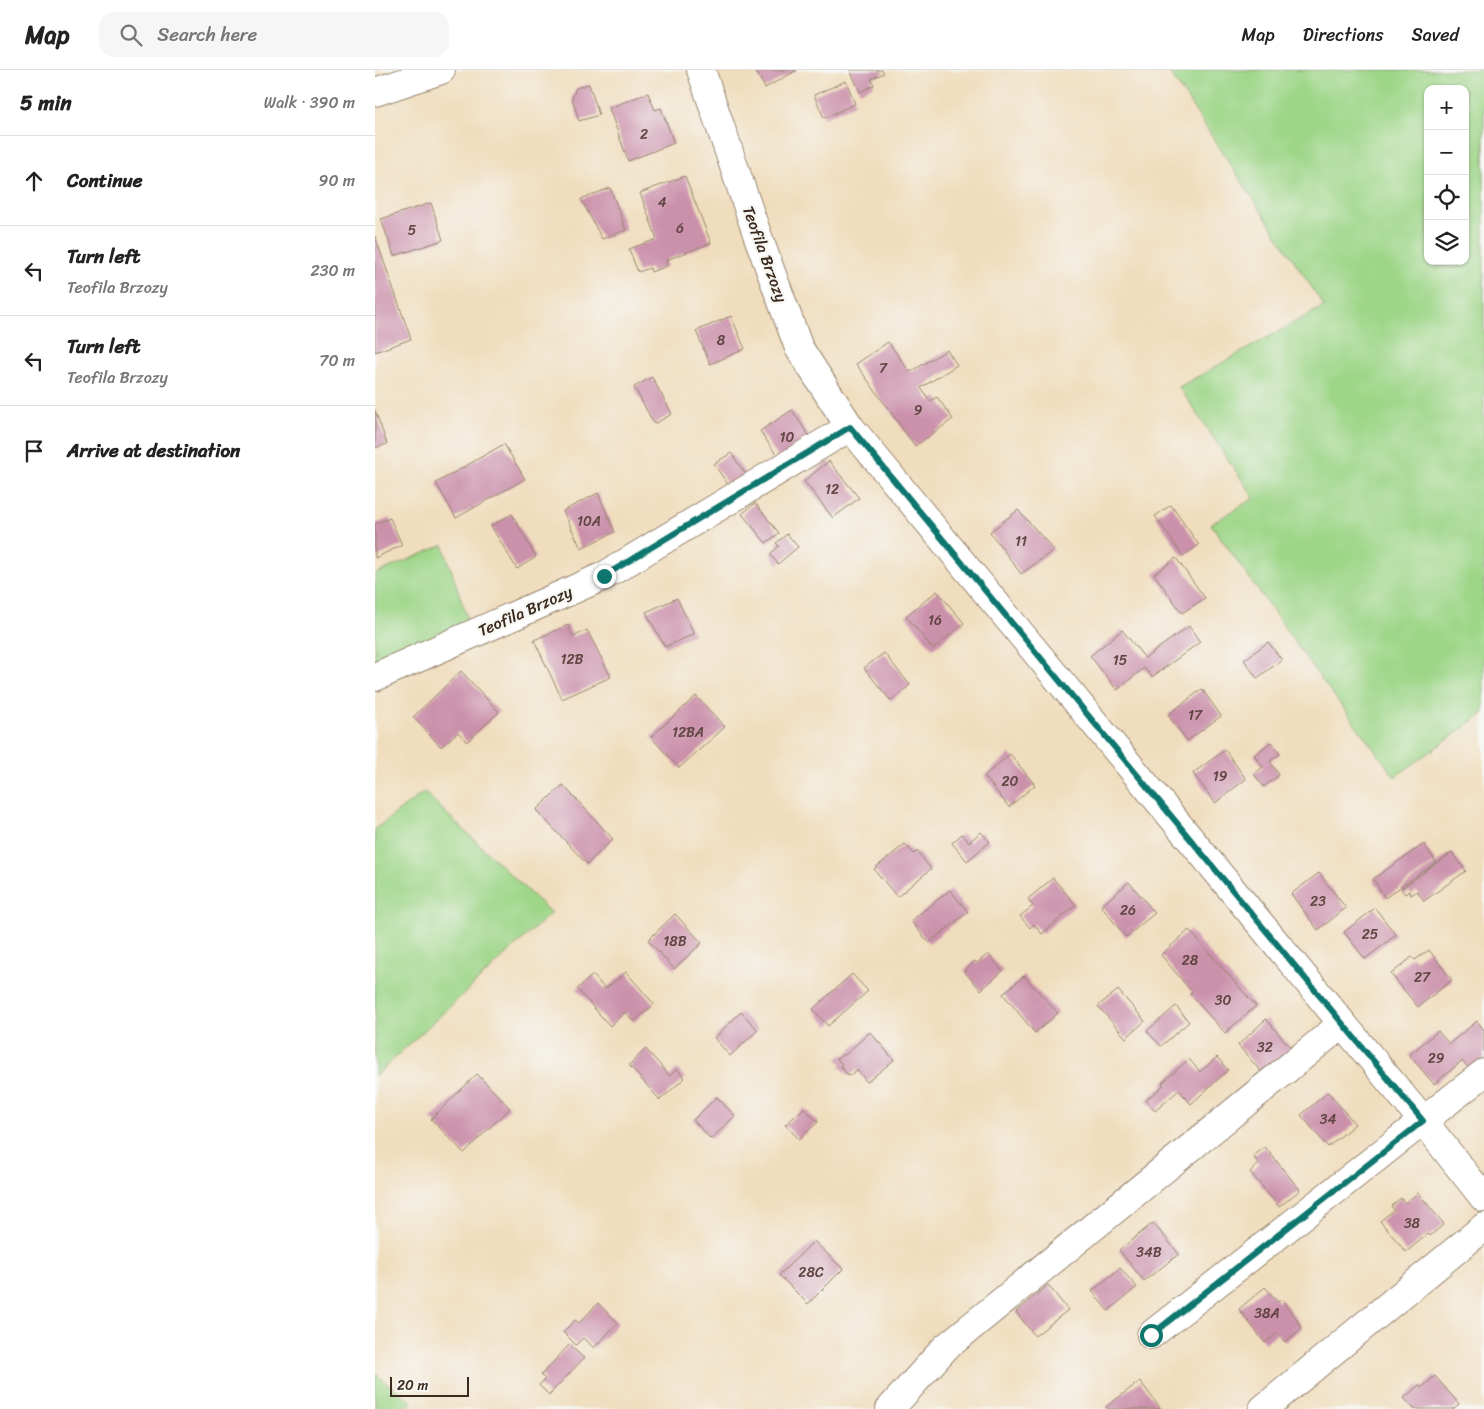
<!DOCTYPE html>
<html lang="en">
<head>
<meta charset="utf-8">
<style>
  :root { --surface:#fff; --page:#f6f6f6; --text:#222; --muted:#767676; --line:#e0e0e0 }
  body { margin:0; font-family:Sriracha,sans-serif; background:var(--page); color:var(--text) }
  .controls { position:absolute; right:15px; top:15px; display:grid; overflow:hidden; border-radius:10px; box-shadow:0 1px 4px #0004 }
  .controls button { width:45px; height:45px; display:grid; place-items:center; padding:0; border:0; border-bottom:1px solid var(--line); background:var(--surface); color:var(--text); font:25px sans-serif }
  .scale { position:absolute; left:15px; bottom:12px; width:79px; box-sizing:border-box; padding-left:5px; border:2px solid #3b2a1e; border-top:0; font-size:14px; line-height:18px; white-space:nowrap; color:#3b2a1e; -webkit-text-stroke:4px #f6f6f2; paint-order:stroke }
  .stop { position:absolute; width:15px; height:15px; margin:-11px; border:4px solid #0f766e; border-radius:50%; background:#fff }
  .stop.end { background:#0f766e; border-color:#fff; box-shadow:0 1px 5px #0008 }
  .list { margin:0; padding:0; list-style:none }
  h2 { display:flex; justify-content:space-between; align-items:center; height:65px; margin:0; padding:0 20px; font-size:21px }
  h2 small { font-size:16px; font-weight:400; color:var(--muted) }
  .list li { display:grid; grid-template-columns:32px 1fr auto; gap:15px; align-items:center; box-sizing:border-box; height:90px; padding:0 20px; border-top:1px solid var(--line) }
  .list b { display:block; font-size:19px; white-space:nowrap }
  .list p { margin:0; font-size:16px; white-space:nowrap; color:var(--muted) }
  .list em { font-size:16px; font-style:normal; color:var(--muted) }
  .icon { flex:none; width:28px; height:28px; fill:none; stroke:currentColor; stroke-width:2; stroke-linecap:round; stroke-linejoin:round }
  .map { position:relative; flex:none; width:1109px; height:1339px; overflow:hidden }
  header { display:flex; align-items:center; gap:30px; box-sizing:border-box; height:70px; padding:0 25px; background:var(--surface); border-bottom:1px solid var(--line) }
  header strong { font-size:24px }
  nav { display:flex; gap:28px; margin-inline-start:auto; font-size:18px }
  .search { width:350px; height:45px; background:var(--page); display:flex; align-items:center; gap:12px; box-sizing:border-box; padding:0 18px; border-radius:15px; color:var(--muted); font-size:19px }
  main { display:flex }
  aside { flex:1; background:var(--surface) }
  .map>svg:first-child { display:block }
  .green { fill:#9ed688; stroke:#6c8053; fill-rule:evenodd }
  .building { fill:#cb91ab }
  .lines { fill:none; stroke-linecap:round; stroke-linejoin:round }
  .minor-casing { stroke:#96846e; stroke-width:30 }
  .minor { stroke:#fff; stroke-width:28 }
  .route { stroke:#0f766e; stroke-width:6 }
  .labels { text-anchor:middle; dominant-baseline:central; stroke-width:4.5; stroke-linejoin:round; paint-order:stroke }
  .number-label { font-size:14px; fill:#5f4441 }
  .street-label { font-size:16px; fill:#3b2a1e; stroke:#f6f6f2 }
</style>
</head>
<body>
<header>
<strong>Map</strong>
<div class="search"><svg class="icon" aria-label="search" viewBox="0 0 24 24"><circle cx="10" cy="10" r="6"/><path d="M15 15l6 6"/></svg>Search here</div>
<nav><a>Map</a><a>Directions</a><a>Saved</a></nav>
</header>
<main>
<aside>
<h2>5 min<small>Walk · 390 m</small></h2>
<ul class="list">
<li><svg class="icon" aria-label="ahead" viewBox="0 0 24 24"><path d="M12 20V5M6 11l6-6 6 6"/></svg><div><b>Continue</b></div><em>90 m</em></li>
<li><svg class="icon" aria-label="left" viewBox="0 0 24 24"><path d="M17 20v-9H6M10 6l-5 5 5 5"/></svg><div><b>Turn left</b><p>Teofila Brzozy</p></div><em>230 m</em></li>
<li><svg class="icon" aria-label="left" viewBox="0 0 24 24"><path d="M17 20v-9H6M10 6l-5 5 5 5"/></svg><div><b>Turn left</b><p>Teofila Brzozy</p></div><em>70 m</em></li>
<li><svg class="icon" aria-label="arrive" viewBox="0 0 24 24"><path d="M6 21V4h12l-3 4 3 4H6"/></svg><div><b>Arrive at destination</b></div></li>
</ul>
</aside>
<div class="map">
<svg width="1109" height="1339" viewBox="0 0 1109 1339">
  <rect width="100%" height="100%" fill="#f6f6f2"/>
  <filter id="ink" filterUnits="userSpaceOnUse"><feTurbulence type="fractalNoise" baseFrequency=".02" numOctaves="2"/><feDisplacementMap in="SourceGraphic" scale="10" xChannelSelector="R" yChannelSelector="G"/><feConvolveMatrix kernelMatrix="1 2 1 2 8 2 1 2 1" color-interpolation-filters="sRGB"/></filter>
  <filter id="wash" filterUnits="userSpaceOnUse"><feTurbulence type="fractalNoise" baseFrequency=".0096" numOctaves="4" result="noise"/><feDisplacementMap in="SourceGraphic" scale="20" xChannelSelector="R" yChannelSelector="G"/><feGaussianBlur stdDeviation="1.12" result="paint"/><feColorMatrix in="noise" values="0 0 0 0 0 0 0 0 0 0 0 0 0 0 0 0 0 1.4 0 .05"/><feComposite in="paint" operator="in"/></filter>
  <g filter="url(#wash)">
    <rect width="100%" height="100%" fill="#f0ddbd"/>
    <!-- green -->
    <path class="green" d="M793,0H1109V643L1020,707L944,606L836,454L879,428L804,317L949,236ZM1053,19H1090V191H1053Z
      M68,475L94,553L0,595V504Z
      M49,722L176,843L0,1006V759Z
      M0,1304L37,1332L31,1339H0Z"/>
    <g id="blocks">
      <!-- building -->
      <path class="building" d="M380,0H422L390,18Z
        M475,0H507L509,3L496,9L499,15L485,22Z
        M471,11L480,34L449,48L439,25Z
        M214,14L224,45L204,51L197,28L201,18Z
        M273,23L280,40L286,38L299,73L253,91L234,38Z
        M310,106L336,173L291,190L292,196L276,202L275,198L263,202L254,179L282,169L265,123Z
        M235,118L251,160L227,169L206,129Z
        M56,133L68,170L19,186L6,149Z
        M0,166L36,269L0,282Z
        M356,246L370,279L335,294L321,261Z
        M513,272L535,302L572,280L582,295L546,318L555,331L562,327L578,349L540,376L481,294Z
        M277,307L297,344L279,354L259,317Z
        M0,340L12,374L0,378Z
        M417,340L438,372L407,393L385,361Z
        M129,374L150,409L81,448L61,413Z
        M356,383L377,413L360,425L339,394Z
        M454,391L484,428L458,448L429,411Z
        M223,423L240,462L206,478L188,441Z
        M380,433L404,463L391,473L367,444Z
        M796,435L824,475L808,486L780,446Z
        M643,440L679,480L646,504L615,462Z
        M137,444L161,487L142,499L116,456Z
        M15,448L27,475L0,488V454Z
        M412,464L423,477L403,494L395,484L404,476L401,473Z
        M801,488L830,528L807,543L779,504Z
        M562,521L589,553L558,579L531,546Z
        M302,528L319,564L290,577L271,542Z
        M193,555L198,567L212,560L236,607L187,629L159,570Z
        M814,556L825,572L777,607L769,598L742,620L715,586L747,560L770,588Z
        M893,572L907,590L882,608L869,590Z
        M509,583L535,615L516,631L489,598Z
        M86,601L124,642L92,672L83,662L66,677L38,647Z
        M827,619L846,646L812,671L793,645Z
        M321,626L350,657L304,698L276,667Z
        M896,672L905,684L895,691L904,705L889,717L879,704L888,697L879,685Z
        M850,680L871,709L840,733L818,703Z
        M635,684L660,715L634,737L609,706Z
        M188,715L238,769L212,794L161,740Z
        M606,762L615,772L592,791L577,773L587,764L594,772Z
        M530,774L539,784L542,781L556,799L522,827L499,799Z
        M1049,774L1061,792L1010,828L998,809Z
        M1077,782L1091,801L1049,831L1042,821L1036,825L1034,821L1030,824L1026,819Z
        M944,803L971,838L943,860L916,824Z
        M678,808L701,835L667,864L659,854L655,858L645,846L658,836L653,829Z
        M754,812L780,843L751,867L726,836Z
        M575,820L593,842L554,873L536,851Z
        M1000,838L1021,865L990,889L969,862Z
        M300,844L327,873L299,899L273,870Z
        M814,860L881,936L850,963L815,924L817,922L786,885Z
        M1054,880L1077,910L1043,937L1016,904L1037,887L1040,890Z
        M613,884L628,901L606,920L589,901L600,891L602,893Z
        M251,902L279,934L259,952L250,942L235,956L202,919L218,905L230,919Z
        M477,904L493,921L453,956L438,939Z
        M649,906L683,943L660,963L628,924Z
        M743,920L770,951L751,968L723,936Z
        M801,936L814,952L786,976L772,961Z
        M366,942L383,960L355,986L339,968Z
        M891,949L917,979L888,1004L863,975Z
        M1102,951L1109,960V996L1099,1004L1087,991L1059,1014L1034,985L1063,961L1074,974Z
        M495,962L519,990L492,1012L482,1000L474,1006L465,996L467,994L462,989L468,984L470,985Z
        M271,979L295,1006L302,999L310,1008L285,1030L254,995Z
        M842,987L853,1000L816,1034L804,1020L780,1041L771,1030L789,1015L787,1013L814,989L825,1002Z
        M102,1004L135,1038L89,1083L56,1049Z
        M953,1022L980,1054L953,1077L926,1045Z
        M342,1027L360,1046L336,1069L318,1050Z
        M429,1038L443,1052L424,1069L410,1055Z
        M890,1077L925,1120L904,1137L875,1102L884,1094L878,1086Z
        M1043,1123L1069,1154L1055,1166L1053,1164L1031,1182L1005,1151L1019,1140L1016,1136L1026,1128L1030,1133Z
        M778,1153L804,1184L769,1211L744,1180Z
        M439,1171L468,1199L433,1234L404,1205Z
        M745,1198L762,1217L733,1241L717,1221Z
        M673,1215L693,1240L660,1266L641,1242Z
        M890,1217L903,1232L906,1229L921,1248L927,1258L910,1272L902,1263L890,1273L864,1239Z
        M223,1233L243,1253L219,1278L208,1268L201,1275L188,1262L200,1250L204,1253Z
        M194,1275L209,1288L174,1325L164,1315L170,1309L166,1305Z
        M1060,1306L1084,1334L1078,1339H1039L1029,1328L1044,1315L1046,1318Z
        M765,1311L786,1339H733L731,1337Z"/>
    </g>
  </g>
  <g filter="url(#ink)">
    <use href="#blocks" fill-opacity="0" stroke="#96846e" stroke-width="1"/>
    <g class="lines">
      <!-- minor casing -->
      <g class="minor-casing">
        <path id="minor" d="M326,0L382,164L424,278L475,357L1048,1051L1109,1128
          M0,22L66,0
          M0,607L229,506L475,357
          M776,1265L1109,1003
          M515,1339L570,1278L967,954
          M888,1339L1109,1157"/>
      </g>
      <!-- minor -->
      <use href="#minor" class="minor"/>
    </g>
  </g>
  <g class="lines" filter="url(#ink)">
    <!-- route -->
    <path class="route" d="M229,506L475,357L1048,1051L776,1265"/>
  </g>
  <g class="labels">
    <!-- number labels -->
    <g class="number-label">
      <text x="269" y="64">2</text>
      <text x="287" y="132">4</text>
      <text x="305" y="158">6</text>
      <text x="37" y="160">5</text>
      <text x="346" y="270">8</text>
      <text x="508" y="298">7</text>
      <text x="543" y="340">9</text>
      <text x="412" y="367">10</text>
      <text x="457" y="419">12</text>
      <text x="214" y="451">10A</text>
      <text x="646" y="471">11</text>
      <text x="560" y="550">16</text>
      <text x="197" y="589">12B</text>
      <text x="745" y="590">15</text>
      <text x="820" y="645">17</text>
      <text x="313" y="662">12BA</text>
      <text x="845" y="706">19</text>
      <text x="635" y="711">20</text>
      <text x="943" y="831">23</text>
      <text x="753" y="840">26</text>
      <text x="995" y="864">25</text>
      <text x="300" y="871">18B</text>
      <text x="815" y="890">28</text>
      <text x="1047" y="907">27</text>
      <text x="848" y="930">30</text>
      <text x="890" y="977">32</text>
      <text x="1061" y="988">29</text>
      <text x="953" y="1049">34</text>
      <text x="1037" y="1153">38</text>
      <text x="774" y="1182">34B</text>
      <text x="436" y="1202">28C</text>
      <text x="892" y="1243">38A</text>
    </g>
    <!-- street labels -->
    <g class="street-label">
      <text transform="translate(390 184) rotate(70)">Teofila Brzozy</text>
      <text transform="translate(150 541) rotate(-24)">Teofila Brzozy</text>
    </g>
  </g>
</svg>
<div class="controls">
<button>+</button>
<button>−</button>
<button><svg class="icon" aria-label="locate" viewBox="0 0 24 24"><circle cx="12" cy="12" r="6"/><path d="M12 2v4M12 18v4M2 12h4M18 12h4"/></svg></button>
<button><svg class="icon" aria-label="layers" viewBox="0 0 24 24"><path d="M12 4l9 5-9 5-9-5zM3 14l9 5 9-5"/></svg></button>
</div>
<div class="scale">20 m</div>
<div class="stop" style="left:776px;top:1265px"></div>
<div class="stop end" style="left:229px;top:506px"></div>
</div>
</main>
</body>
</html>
